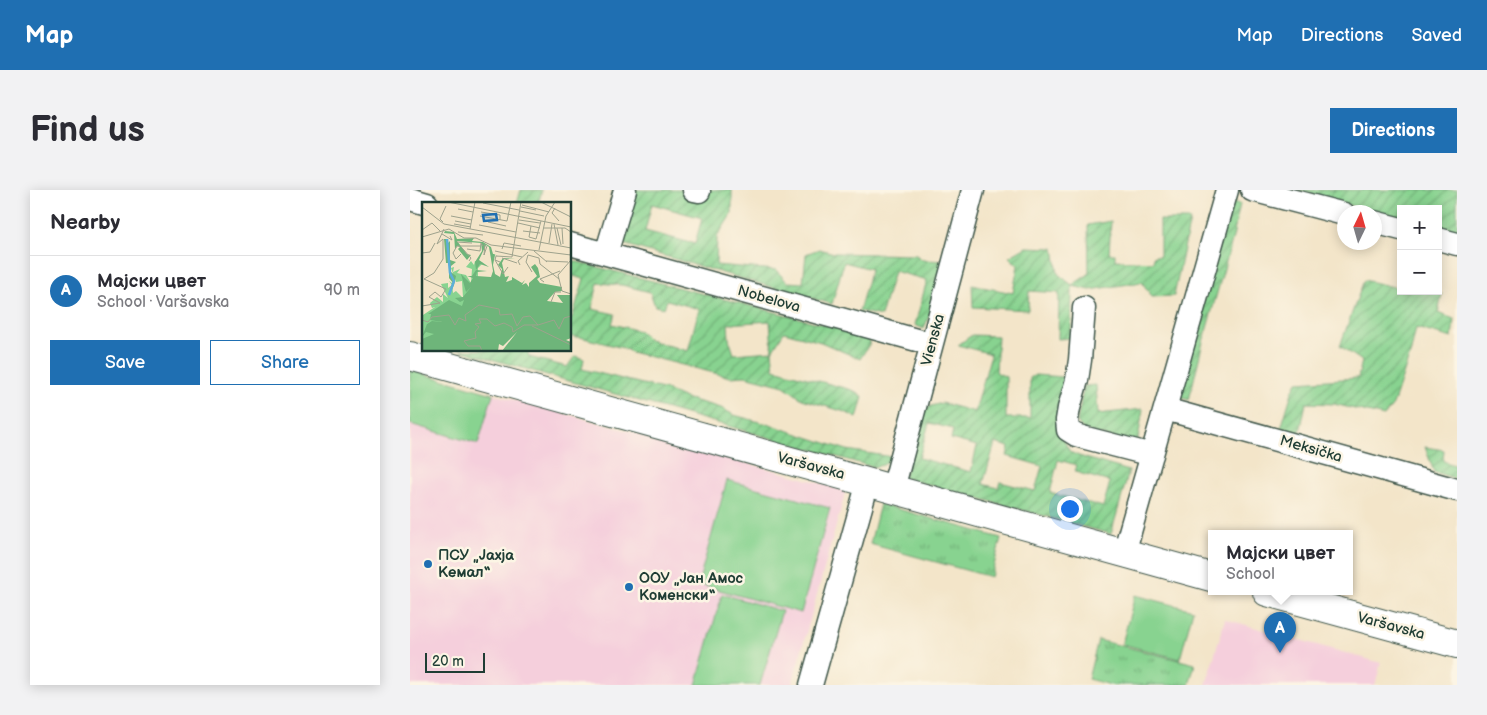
<!DOCTYPE html>
<html lang="en">
<head>
<meta charset="utf-8">
<style>
  :root { --surface:#fff; --page:#f2f2f3; --text:#2b2b33; --muted:#7c7c81; --line:#e1e1e2; --accent:#1f6fb2 }
  body { margin:0; font-family:"Balsamiq Sans",sans-serif; background:var(--page); color:var(--text) }
  .controls { position:absolute; right:15px; top:15px; display:grid; overflow:hidden; border-radius:0px; box-shadow:0 2px 12px #0003 }
  .controls button { width:45px; height:45px; display:grid; place-items:center; padding:0; border:0; border-bottom:1px solid var(--line); background:var(--surface); color:var(--text); font:25px sans-serif }
  .compass { position:absolute; left:927px; top:15px; width:45px; height:45px; border-radius:50%; background:var(--surface); box-shadow:0 2px 12px #0003; rotate:5deg }
  .scale { position:absolute; left:15px; bottom:12px; width:60px; box-sizing:border-box; padding-left:5px; border:2px solid #1f3d34; border-top:0; font-size:14px; line-height:18px; white-space:nowrap; color:#1f3d34; -webkit-text-stroke:4px #fcf5e5; paint-order:stroke }
  .you { position:absolute; left:659px; top:318px; width:18px; height:18px; margin:-12px; border:4px solid #fff; border-radius:50%; background:#1a73e8; box-shadow:0 0 0 8px #1a73e833 }
  .badge { display:grid; place-items:center; width:32px; height:32px; border-radius:50%; background:var(--accent); color:#fff; font-size:16px; font-weight:700 }
  .pin { position:absolute; translate:-50% -41px; filter:drop-shadow(0 1px 2px #0008) }
  .pin::after { content:''; position:absolute; top:26px; width:18px; height:15px; background:inherit; clip-path:polygon(0 0,100% 0,50% 100%) }
  .popup { position:absolute; left:798px; top:340px; width:145px; height:65px; box-sizing:border-box; display:grid; place-content:center; border-radius:0px; background:var(--surface); filter:drop-shadow(0 1px 4px #0005); font-size:16px; white-space:nowrap; color:var(--muted) }
  .popup b { font-size:19px; color:var(--text) }
  .popup::after { content:''; position:absolute; left:50%; top:100%; margin-left:-10px; border:10px solid transparent; border-top-color:var(--surface) }
  .list { margin:0; padding:0; list-style:none }
  h2 { display:flex; justify-content:space-between; align-items:center; height:65px; margin:0; padding:0 20px; font-size:21px }
  h2 small { font-size:16px; font-weight:400; color:var(--muted) }
  .list li { display:grid; grid-template-columns:32px 1fr auto; gap:15px; align-items:center; box-sizing:border-box; height:70px; padding:0 20px; border-top:1px solid var(--line) }
  .list b { display:block; font-size:19px; white-space:nowrap }
  .list p { margin:0; font-size:16px; white-space:nowrap; color:var(--muted) }
  .list em { font-size:16px; font-style:normal; color:var(--muted) }
  .actions { display:flex; gap:10px; padding:15px 20px }
  .actions a { flex:1; padding:11px 0; border:1px solid var(--accent); border-radius:0px; text-align:center; font-size:18px; color:var(--accent) }
  .actions .main { background:var(--accent); color:#fff }
  .map { position:relative; flex:none; width:1047px; height:495px; overflow:hidden; border-radius:0px }
  header { display:flex; align-items:center; gap:30px; box-sizing:border-box; height:70px; padding:0 25px; background:var(--accent); color:#fff }
  header strong { font-size:24px }
  nav { display:flex; gap:28px; margin-inline-start:auto; font-size:18px }
  .intro { display:flex; align-items:center; justify-content:space-between; box-sizing:border-box; height:120px; padding:0 30px }
  h1 { margin:0; font-size:35px }
  .button { padding:12px 22px; border-radius:0px; background:var(--accent); color:#fff; font-size:18px; font-weight:700 }
  main { display:flex; gap:30px; padding:0 30px }
  aside { flex:1; background:var(--surface); border-radius:0px; box-shadow:0 2px 12px #0003 }
  .map>svg:first-child { display:block }
  .built { fill:#f5cfdc }
  .grass { fill:url(#grass-tufts); stroke:#548862 }
  .park { fill:#88d390; stroke:#548862 }
  .garden { fill:url(#garden-furrows); stroke:#548862; fill-rule:evenodd }
  .lines { fill:none; stroke-linecap:round; stroke-linejoin:round }
  .minor-casing { stroke:#3f564a; stroke-width:25 }
  .tertiary-casing { stroke:#3f564a; stroke-width:30 }
  .minor { stroke:#fff; stroke-width:22 }
  .tertiary { stroke:#fff; stroke-width:28 }
  .poi-dot { fill:#1f6fb2; stroke:#fcf5e5; stroke-width:2 }
  .labels { text-anchor:middle; dominant-baseline:central; stroke-width:5; stroke-linejoin:round; paint-order:stroke }
  .street-label { font-size:15px; fill:#1f3d34; stroke:#fcf5e5 }
  .poi-label { font-size:15px; font-weight:bold; fill:#1f3d34; stroke:#fcf5e5; text-anchor:start }
  .inset-river { fill:none; stroke:#5daed8; stroke-width:2.5 }
  .inset-road { fill:none; stroke:#9ea28d; stroke-width:1 }
  .view { fill:#1f6fb2; fill-opacity:0.15; stroke:#1f6fb2; stroke-width:2.5 }
  .inset-edge { fill:none; stroke:#1f3d34; stroke-width:2.5 }
</style>
</head>
<body>
<header>
<strong>Map</strong>
<nav><a>Map</a><a>Directions</a><a>Saved</a></nav>
</header>
<div class="intro"><h1>Find us</h1><a class="button">Directions</a></div>
<main>
<aside>
<h2>Nearby<small></small></h2>
<ul class="list">
<li><span class="badge">A</span><div><b>Мајски цвет</b><p>School · Varšavska</p></div><em>90 m</em></li>
</ul>
<div class="actions"><a class="main">Save</a><a>Share</a></div>
</aside>
<div class="map">
<svg width="1047" height="495" viewBox="0 0 1047 495">
  <defs>
    <pattern id="grass-tufts" width="24" height="20" patternUnits="userSpaceOnUse" patternTransform="scale(1.25)"><rect width="24" height="20" fill="#88d390"/><path d="M3 7l-1-3M5 7V3M7 7l1-3M15 17l-1-3M17 17v-4M19 17l1-3" fill="none" stroke="#6fac76"/></pattern>
    <pattern id="garden-furrows" width="10" height="10" patternUnits="userSpaceOnUse" patternTransform="scale(1.25)"><rect width="10" height="10" fill="#88d390"/><path d="M-1 1l2-2M0 10L10 0M9 11l2-2" fill="none" stroke="#6fac76"/></pattern>
  </defs>
  <rect width="100%" height="100%" fill="#fcf5e5"/>
  <filter id="ink" filterUnits="userSpaceOnUse"><feTurbulence type="fractalNoise" baseFrequency=".02" numOctaves="2"/><feDisplacementMap in="SourceGraphic" scale="10" xChannelSelector="R" yChannelSelector="G"/><feConvolveMatrix kernelMatrix="1 2 1 2 8 2 1 2 1" color-interpolation-filters="sRGB"/></filter>
  <filter id="wash" filterUnits="userSpaceOnUse"><feTurbulence type="fractalNoise" baseFrequency=".0096" numOctaves="4" result="noise"/><feDisplacementMap in="SourceGraphic" scale="20" xChannelSelector="R" yChannelSelector="G"/><feGaussianBlur stdDeviation="1.12" result="paint"/><feColorMatrix in="noise" values="0 0 0 0 0 0 0 0 0 0 0 0 0 0 0 0 0 1.4 0 .05"/><feComposite in="paint" operator="in"/></filter>
  <g filter="url(#wash)">
    <rect width="100%" height="100%" fill="#f3e5c9"/>
    <!-- built -->
    <path class="built" d="M0,180L83,204L436,300L382,495H0Z
      M815,429L971,473L965,495H796Z"/>
    <!-- grass -->
    <path class="grass" d="M470,314L591,348L581,387L460,354Z
      M688,450L785,474L779,495H701L678,489Z"/>
    <!-- park -->
    <path class="park" d="M0,180L83,204L68,254L0,234Z
      M317,290L420,318L391,423L288,394Z
      M312,404L372,421L350,495H286Z
      M725,405L783,420L770,469L712,454Z"/>
    <!-- garden -->
    <path class="garden" d="M111,0H132L128,14H107Z
      M215,0H322V23L307,47L306,75L366,80L377,92L393,93L396,64L409,59L424,63L506,65L513,70L540,71L514,139L505,135L517,90L484,81L471,126L449,121L461,79L434,72L422,114L302,80L200,50ZM242,14L292,28L285,54L235,41Z
      M887,0H1047V46L1028,41V19H991V30Z
      M821,11L830,14L823,47L793,152L779,210L768,206Z
      M750,30H780L764,106L742,107L732,92L680,100L662,96L661,148L648,149L649,103L619,101L618,120L563,117L562,95L603,103L608,75L599,67L616,57L644,58L648,84L662,95L679,84L678,35L701,31L699,64H705V70L743,72L744,66H750Z
      M160,70L459,146L460,153L450,169L411,152L374,142L362,161L364,179L442,200L453,207L447,228L435,222L392,209L374,196L335,186L320,187L221,162L213,158L170,147H165L160,146V128H162L174,89L160,85ZM188,93L212,95L240,102L245,116L254,118L257,110L289,119L278,161L239,150L230,141L202,134L205,124L182,119ZM360,131L362,161L324,164L319,149L318,134Z
      M954,90L988,98L989,94H991V101H1022L1032,104L1028,123L1044,129L1042,148L1006,138L1001,161L983,215L974,226L924,214L896,213L890,242L869,245L882,202L887,192L948,188L952,171L930,156Z
      M562,145L588,146L586,182L596,187V228H620V188L625,185L655,187L647,237L660,262L669,266L719,281L701,344L494,288L514,218L532,213L565,222L581,164L548,155ZM519,233L543,239L541,249L567,256L561,282L509,268ZM585,253L599,257L597,266L632,276L625,301L590,292L588,298L573,294ZM648,270L667,275L665,282L700,292L693,317L640,303Z
      M49,160H92L98,161L99,160H117L119,167L157,177L165,166L174,169L172,179L257,200L275,208L311,218L324,225L364,236L437,260L483,267L473,275L463,277Z
      M686,195L688,224L733,219L727,255L674,240L667,232L674,196Z
      M1015,257L1034,260L1033,271L1047,276V289L1024,282Z"/>
  </g>
  <g filter="url(#ink)">
    <g class="lines">
      <!-- minor casing -->
      <g class="minor-casing">
        <path id="minor" d="M284,0L289,1
          M842,0L934,24
          M0,9L17,14
          M964,32L991,39
          M1028,49L1047,54
          M160,54L521,154
          M196,64L215,0
          M674,118L670,170L667,190L659,218L657,230L658,240L666,245L676,248L742,265
          M755,219L1047,300
          M483,299L563,0
          M714,363L817,0
          M401,495L458,292"/>
      </g>
      <!-- tertiary casing -->
      <g class="tertiary-casing">
        <path id="tertiary" d="M0,166L801,387
          M857,402L1047,454"/>
      </g>
      <!-- minor -->
      <use href="#minor" class="minor"/>
      <!-- tertiary -->
      <use href="#tertiary" class="tertiary"/>
    </g>
  </g>
  <!-- markers -->
  <g class="poi-dot">
    <circle cx="18" cy="374" r="5"/>
    <circle cx="219" cy="397" r="5"/>
  </g>
  <g class="labels">
    <!-- street labels -->
    <g class="street-label">
      <text transform="translate(359 109) rotate(16)">Nobelova</text>
      <text transform="translate(523 150) rotate(-75)">Vienska</text>
      <text transform="translate(901 259) rotate(16)">Meksička</text>
      <text transform="translate(401 276) rotate(15)">Varšavska</text>
      <text transform="translate(981 436) rotate(15)">Varšavska</text>
    </g>
    <!-- poi labels -->
    <g class="poi-label">
      <text x="28" y="365">ПСУ „Јахја<tspan x="28" dy="17">Кемал“</tspan></text>
      <text x="229" y="388">ООУ „Јан Амос<tspan x="229" dy="17">Коменски“</tspan></text>
    </g>
  </g>
  <!-- overview -->
  <g transform="translate(12 12)">
    <rect width="149" height="149" fill="#f3e5c9"/>
    <path d="M49,59L52,63L53,59L61,61L56,66V81L41,104L27,109L28,112L26,108L9,116L20,120L5,122L13,132L6,138H0L1,113L13,105L10,106L8,101L15,95L21,100V92L26,96L19,82L26,81V86L30,83L27,79L30,81L31,91L34,89L41,96L40,79L34,80L29,66L32,65L31,70L38,67L35,71L44,73L49,81L50,67L44,65Z" fill="#88d390"/>
    <path d="M23,29L32,30L35,37L52,36L50,39L61,40L69,45L71,52H72L77,55L73,53L71,63L73,72L78,75L80,67L76,63L81,56L93,57H82L80,61L83,75L87,74L84,80L90,78V75L100,81L103,78L100,83L104,81L107,85V81L115,74L109,65L113,62L116,66L118,75L115,77L118,81L140,85V89L133,90L125,99L141,101L135,93H149V136L144,138L149,140V149H80L95,130L81,144L77,142L76,149H0V137L12,132L4,130L0,135L5,122L10,119L20,120L8,118L9,112H6L27,98L40,104L42,98L38,100L33,96L41,95L49,85L44,90L39,72L48,81L51,76L45,74H50L54,68L65,69L55,70L54,74L69,75L71,69L67,45L64,43L57,58L67,65L58,62L54,68L53,60L60,49L59,41L35,39L45,52L49,53L45,58L36,47L38,45L35,44L33,47L32,32L22,31ZM22,37H25V42L28,39V58L34,60L29,64V70L34,74L32,83L26,96L31,81L27,76V61H24Z" fill="#6eb57a"/>
    <path class="inset-river" d="M25,37L28,71L32,79L27,93"/>
    <path class="inset-road" d="M26,0L149,25M119,0L149,15M61,1L97,8M100,3L127,10M0,5L22,22L149,46M99,5L114,8M133,6L130,11L137,19M36,7L51,10M98,9L122,14M59,10L78,13V18M29,14L50,18M58,14L85,19M97,18L118,21M33,19L49,22M85,19L89,0M21,20L18,17L24,4M66,20L84,24M96,21L118,26M32,22L49,25M132,22L136,43M57,23L94,30M109,24L107,35L114,37L119,19M122,26H143L149,30M135,26L139,43M140,26L141,42M48,27L53,0M0,28L10,21L18,29M101,29L118,31M36,30L61,33M20,32L30,38L28,34M0,35L27,27L42,36H54L69,43L149,53M35,40L50,41M127,41L130,22M63,42L62,53L65,44M40,46L49,56L47,59M45,47L58,49L59,41L61,44M80,47L82,41L99,44M117,48L124,14L133,0M73,49L100,55M112,49L125,60M0,51L8,50L13,41M39,52L34,57L31,51L35,44H59M80,56L95,61M117,56L118,62L137,77M73,58L81,72L86,65M149,58L136,73L140,89L149,92M124,59L146,60M78,60L73,58L74,54L90,55L99,0M98,63L96,59L106,50M110,70L104,60L106,53L117,56M122,80L118,77L138,69M129,100L133,90H139M0,104L18,101L7,95L13,90L19,95L24,87L2,77L12,71L21,57V37L15,42L22,27M0,110V118L6,120L10,115L27,113L33,123L37,116L44,119L43,113L57,103L77,107L78,113L90,112L95,124L101,115L108,114L116,123L132,118L137,127L142,116L149,114M110,124L149,143M60,149L58,144H46L42,139L54,136L53,130L57,125L53,122L59,121L57,117H65L73,124L82,121L90,125L91,130L102,123H116"/>
    <path class="view" d="M74,12L75,18L62,19L61,13Z"/>
    <rect width="149" height="149" class="inset-edge"/>
  </g>
</svg>
<div class="controls">
<button>+</button>
<button>−</button>
</div>
<svg class="compass" viewBox="-18 -18 36 36"><path d="M0-13l5 13h-10z" fill="#e53935"/><path d="M0 13l5-13h-10z" fill="#7c7c81"/></svg>
<div class="scale">20 m</div>
<div class="you"></div>
<div class="pin badge" style="left:870px;top:463px">A</div>
<div class="popup"><b>Мајски цвет</b>School</div>
</div>
</main>
</body>
</html>
